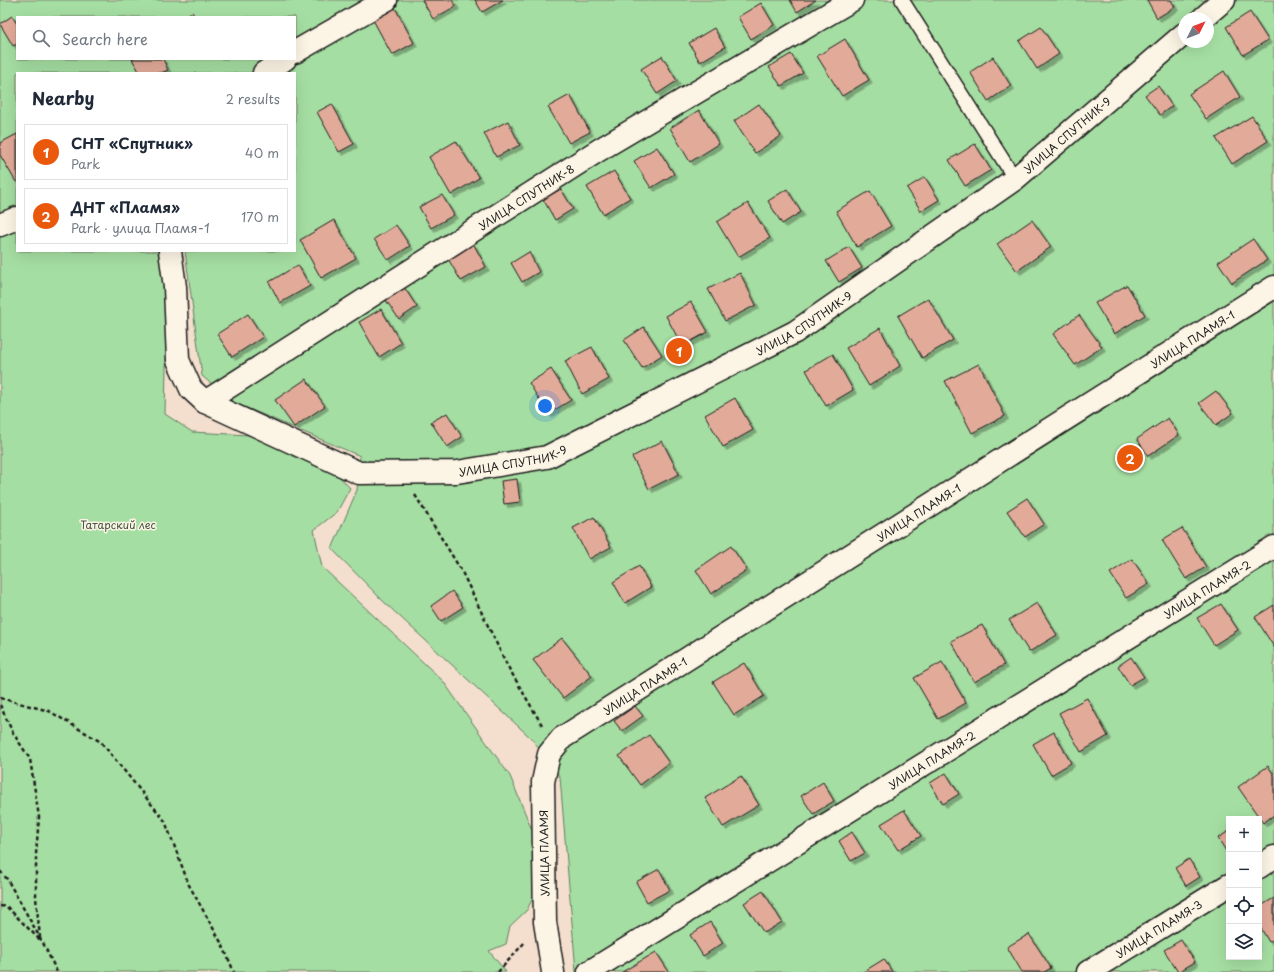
<!DOCTYPE html>
<html lang="en">
<head>
<meta charset="utf-8">
<style>
  :root { --surface:#fff; --page:#f2f2f3; --text:#1f2937; --muted:#747a83; --line:#e0e1e3; --accent:#ea580c }
  body { margin:0; font-family:"Playpen Sans",sans-serif; background:var(--page); color:var(--text) }
  .controls { position:absolute; right:12px; bottom:12px; display:grid; overflow:hidden; border-radius:0px; box-shadow:0 4px 16px #0002 }
  .controls button { width:36px; height:36px; display:grid; place-items:center; padding:0; border:0; border-bottom:1px solid var(--line); background:var(--surface); color:var(--text); font:20px sans-serif }
  .compass { position:absolute; left:1178px; top:12px; width:36px; height:36px; border-radius:50%; background:var(--surface); box-shadow:0 4px 16px #0002; rotate:48deg }
  .you { position:absolute; left:545px; top:406px; width:14px; height:14px; margin:-10px; border:3px solid #fff; border-radius:50%; background:#1a73e8; box-shadow:0 0 0 6px #1a73e833 }
  .badge { display:grid; place-items:center; width:26px; height:26px; border-radius:50%; background:var(--accent); color:#fff; font-size:13px; font-weight:700 }
  .pin { position:absolute; translate:-50% -50%; border:2px solid #fff; box-shadow:0 1px 4px #0006 }
  .list { margin:0; padding:0; list-style:none }
  h2 { display:flex; justify-content:space-between; align-items:center; height:52px; margin:0; padding:0 16px; font-size:17px }
  h2 small { font-size:13px; font-weight:400; color:var(--muted) }
  .list li { display:grid; grid-template-columns:26px 1fr auto; gap:12px; align-items:center; box-sizing:border-box; height:56px; margin:0 8px 8px; padding:0 8px; border:1px solid var(--line); border-radius:0px }
  .list b { display:block; font-size:15px; white-space:nowrap }
  .list p { margin:0; font-size:13px; white-space:nowrap; color:var(--muted) }
  .list em { font-size:13px; font-style:normal; color:var(--muted) }
  .icon { flex:none; width:22px; height:22px; fill:none; stroke:currentColor; stroke-width:2; stroke-linecap:round; stroke-linejoin:round }
  .map { position:relative; flex:none; width:1274px; height:972px; overflow:hidden }
  .search { position:absolute; background:var(--surface); box-shadow:0 4px 16px #0002; left:16px; top:16px; width:280px; height:44px; display:flex; align-items:center; gap:10px; box-sizing:border-box; padding:0 14px; border-radius:0px; color:var(--muted); font-size:15px }
  .panel { position:absolute; background:var(--surface); box-shadow:0 4px 16px #0002; left:16px; top:72px; width:280px; height:180px; border-radius:0px }
  .map>svg:first-child { display:block }
  .green { fill:#a5dea2; stroke:#607d5f; fill-rule:evenodd }
  .building { fill:#e2ab99; stroke:#1c1c1c; filter:url(#shadow) }
  .lines { fill:none; stroke-linecap:round; stroke-linejoin:round }
  .service-casing { stroke:#1c1c1c; stroke-width:16 }
  .minor-casing { stroke:#1c1c1c; stroke-width:25 }
  .path { stroke:#1c1c1c; stroke-width:2.5; stroke-dasharray:4 3; stroke-linecap:butt }
  .service { stroke:#fcf5e5; stroke-width:13 }
  .minor { stroke:#fcf5e5; stroke-width:22 }
  .labels { text-anchor:middle; dominant-baseline:central; stroke-width:3; stroke-linejoin:round; paint-order:stroke }
  .street-label { font-size:11px; fill:#1c1c1c; stroke:#fcf5e5 }
  .park-label { font-size:11px; fill:#455644; stroke:#fcf5e5 }
</style>
</head>
<body>
<div class="map">
<svg width="1274" height="972" viewBox="0 0 1274 972">
  <defs>
    <filter id="shadow"><feDropShadow dx="3.5" dy="3.5" stdDeviation="0" flood-color="#0004"/></filter>
  </defs>
  <rect width="100%" height="100%" fill="#f4dfce"/>
  <filter id="ink" filterUnits="userSpaceOnUse"><feTurbulence type="fractalNoise" baseFrequency=".025" numOctaves="2"/><feDisplacementMap in="SourceGraphic" scale="8" xChannelSelector="R" yChannelSelector="G"/><feConvolveMatrix kernelMatrix="1 2 1 2 8 2 1 2 1" color-interpolation-filters="sRGB"/></filter>
  <g filter="url(#ink)">
    <!-- green -->
    <path class="green" d="M0,0H1274V972H576L560,777L532,739L383,601L332,549L357,490L360,456L233,402L202,376L185,251H295V73H17V206L0,212ZM17,17H295V59H17ZM1184,18H1208V42H1184ZM1229,819H1259V957H1229Z
      M17,229V251H161L168,277L165,414L192,432L249,435L333,470L350,488L337,512L314,530L322,567L443,681L510,776L536,840L538,887L527,910L510,926L506,944L489,951L506,972H0V236Z"/>
    <!-- building -->
    <path class="building" d="M422,0H452L456,6L433,19Z
      M475,0H503L482,12Z
      M790,0H816L797,12Z
      M1147,0H1171L1175,7L1157,18Z
      M761,3L774,25L751,39L738,17Z
      M394,6L414,43L392,55L372,18Z
      M192,12L195,17H183Z
      M1250,12L1268,40L1243,55L1226,27Z
      M12,16L17,24V44L13,46L0,24Z
      M1041,27L1059,54L1037,69L1019,41Z
      M714,28L725,47L700,62L689,43Z
      M845,39L869,80L842,96L817,56Z
      M791,54L803,73L781,86L769,67Z
      M662,56L677,81L657,94L641,69Z
      M993,57L1011,86L988,101L970,72Z
      M132,59H163L168,70L161,73H140Z
      M1224,71L1240,97L1206,119L1189,94Z
      M1158,86L1172,106L1160,115L1145,95Z
      M570,95L590,132L569,143L548,107Z
      M332,104L354,144L339,152L317,112Z
      M759,104L781,136L755,153L734,121Z
      M699,110L719,144L690,162L670,128Z
      M1252,116L1268,141L1232,164L1216,138Z
      M508,121L520,145L496,157L484,133Z
      M17,134V182H16L0,155V143Z
      M456,141L479,178L451,195L429,157Z
      M975,144L991,170L965,186L949,160Z
      M657,147L674,174L651,188L634,161Z
      M614,171L630,198L603,214L587,187Z
      M925,177L939,200L921,211L907,188Z
      M561,189L573,209L555,220L543,199Z
      M787,189L801,212L782,224L768,201Z
      M870,191L891,226L857,247L836,211Z
      M442,195L454,215L431,228L419,207Z
      M748,203L770,238L738,257L717,222Z
      M334,220L356,258L321,278L300,240Z
      M1032,220L1051,247L1017,271L997,244Z
      M396,225L410,246L388,260L374,239Z
      M1253,239L1267,260L1232,283L1218,262Z
      M473,243L486,267L461,281L447,257Z
      M849,247L862,268L839,282L826,261Z
      M529,252L539,272L522,282L511,263Z
      M298,265L310,286L280,303L269,282Z
      M740,273L756,305L725,321L708,289Z
      M1127,285L1145,315L1114,334L1095,303Z
      M404,287L417,307L399,319L385,299Z
      M928,298L953,340L922,358L898,316Z
      M691,302L708,332L682,346L666,316Z
      M381,309L401,343L379,357L359,322Z
      M248,314L263,337L232,357L217,334Z
      M1079,315L1102,347L1075,365L1053,334Z
      M644,327L662,355L642,368L624,340Z
      M880,328L900,366L869,386L846,348Z
      M592,347L609,379L582,394L565,361Z
      M833,354L853,390L826,406L806,370Z
      M979,364L1005,416L972,433L945,381Z
      M551,369L571,400L548,414L529,383Z
      M306,379L325,406L294,427L275,400Z
      M1216,391L1233,413L1216,425L1199,403Z
      M735,398L753,430L723,447L705,415Z
      M447,413L462,437L447,447L431,422Z
      M1168,418L1179,435L1148,456L1137,439Z
      M662,441L679,474L649,489L632,457Z
      M517,479L520,502L504,504L501,481Z
      M1027,498L1044,524L1025,537L1007,511Z
      M594,517L611,547L589,559L573,528Z
      M1182,528L1206,567L1186,579L1162,540Z
      M731,546L747,570L711,594L696,570Z
      M1132,559L1149,584L1126,598L1110,573Z
      M639,566L651,587L625,603L613,582Z
      M452,591L463,607L441,621L431,606Z
      M1037,603L1057,635L1029,652L1009,620Z
      M1221,604L1238,630L1214,645L1197,618Z
      M1274,605V647L1255,617Z
      M982,625L1004,665L974,682L951,641Z
      M562,638L592,676L563,698L533,660Z
      M1131,657L1144,677L1130,685L1118,666Z
      M942,662L966,703L938,719L914,678Z
      M744,663L764,696L734,715L713,682Z
      M1087,698L1108,736L1081,752L1059,713Z
      M635,706L643,716L622,731L614,721Z
      M1054,732L1071,763L1051,775L1033,744Z
      M649,735L669,763L640,785L619,756Z
      M1268,766L1274,775V815L1263,823L1238,787Z
      M946,773L959,794L943,804L930,783Z
      M741,776L759,805L723,827L705,798Z
      M823,782L834,801L813,814L801,796Z
      M904,810L921,836L898,850L881,824Z
      M1229,831V856L1218,838Z
      M852,832L865,853L851,861L839,841Z
      M1189,859L1200,877L1186,886L1175,868Z
      M659,869L670,890L647,902L636,882Z
      M763,891L782,922L764,933L744,903Z
      M1274,898V939L1269,942L1259,925V907Z
      M710,922L723,943L703,956L690,935Z
      M1029,934L1051,968L1044,972H1022L1007,947Z
      M1181,940L1195,962L1178,972L1164,950Z
      M656,952L669,972H622Z
      M884,959L892,972H863Z"/>
    <g class="lines">
      <!-- service casing -->
      <g class="service-casing">
        <path id="service" d="M902,0L1015,179"/>
      </g>
      <!-- minor casing -->
      <g class="minor-casing">
        <g id="minor">
          <path d="M1203,18L1224,0"/>
          <path d="M295,52L386,0"/>
          <path d="M264,73L285,59"/>
          <path d="M0,225L17,218"/>
          <path id="s1" d="M170,251L175,287L178,360L191,389L205,402L359,473L457,472L547,457L795,332L1015,179L1184,34"/>
          <path id="s2" d="M205,402L599,150L852,0"/>
          <path d="M1259,867L1274,857"/>
          <path id="s3" d="M553,972L545,922L543,782L549,754L562,738L1274,287"/>
          <path id="s4" d="M589,972L1274,547"/>
          <path id="s5" d="M1088,972L1229,885"/>
        </g>
      </g>
      <!-- path -->
      <path class="path" d="M415,495L461,570L507,665L542,725
        M0,698L49,711L101,742L165,821L189,885L223,946L234,972
        M0,705L13,733L30,759L39,817L36,854V898L40,937
        M0,871L7,879L43,943L57,972
        M0,906L7,907L41,941
        M498,972L525,942"/>
      <!-- service -->
      <use href="#service" class="service"/>
      <!-- minor -->
      <use href="#minor" class="minor"/>
    </g>
  </g>
  <g class="labels">
    <!-- street labels -->
    <g class="street-label">
      <text stroke="none"><textPath href="#s1" startOffset="1133">УЛИЦА СПУТНИК-9</textPath></text>
      <text stroke="none"><textPath href="#s2" startOffset="381">УЛИЦА СПУТНИК-8</textPath></text>
      <text stroke="none"><textPath href="#s1" startOffset="809">УЛИЦА СПУТНИК-9</textPath></text>
      <text stroke="none"><textPath href="#s3" startOffset="986">УЛИЦА ПЛАМЯ-1</textPath></text>
      <text stroke="none"><textPath href="#s1" startOffset="485">УЛИЦА СПУТНИК-9</textPath></text>
      <text stroke="none"><textPath href="#s3" startOffset="662">УЛИЦА ПЛАМЯ-1</textPath></text>
      <text stroke="none"><textPath href="#s4" startOffset="727">УЛИЦА ПЛАМЯ-2</textPath></text>
      <text stroke="none"><textPath href="#s3" startOffset="338">УЛИЦА ПЛАМЯ-1</textPath></text>
      <text stroke="none"><textPath href="#s4" startOffset="403">УЛИЦА ПЛАМЯ-2</textPath></text>
      <text transform="translate(544 853) rotate(-91)">УЛИЦА ПЛАМЯ</text>
      <text stroke="none"><textPath href="#s5" startOffset="83">УЛИЦА ПЛАМЯ-3</textPath></text>
    </g>
    <!-- park labels -->
    <g class="park-label">
      <text x="118" y="524">Татарский лес</text>
    </g>
  </g>
</svg>
<div class="controls">
<button>+</button>
<button>−</button>
<button><svg class="icon" aria-label="locate" viewBox="0 0 24 24"><circle cx="12" cy="12" r="6"/><path d="M12 2v4M12 18v4M2 12h4M18 12h4"/></svg></button>
<button><svg class="icon" aria-label="layers" viewBox="0 0 24 24"><path d="M12 4l9 5-9 5-9-5zM3 14l9 5 9-5"/></svg></button>
</div>
<svg class="compass" viewBox="-18 -18 36 36"><path d="M0-13l5 13h-10z" fill="#e53935"/><path d="M0 13l5-13h-10z" fill="#747a83"/></svg>
<div class="you"></div>
<div class="pin badge" style="left:679px;top:351px">1</div>
<div class="pin badge" style="left:1130px;top:458px">2</div>
<div class="search"><svg class="icon" aria-label="search" viewBox="0 0 24 24"><circle cx="10" cy="10" r="6"/><path d="M15 15l6 6"/></svg>Search here</div>
<section class="panel">
<h2>Nearby<small>2 results</small></h2>
<ul class="list">
<li><span class="badge">1</span><div><b>СНТ «Спутник»</b><p>Park</p></div><em>40 m</em></li>
<li><span class="badge">2</span><div><b>ДНТ «Пламя»</b><p>Park · улица Пламя-1</p></div><em>170 m</em></li>
</ul>
</section>
</div>
</body>
</html>
